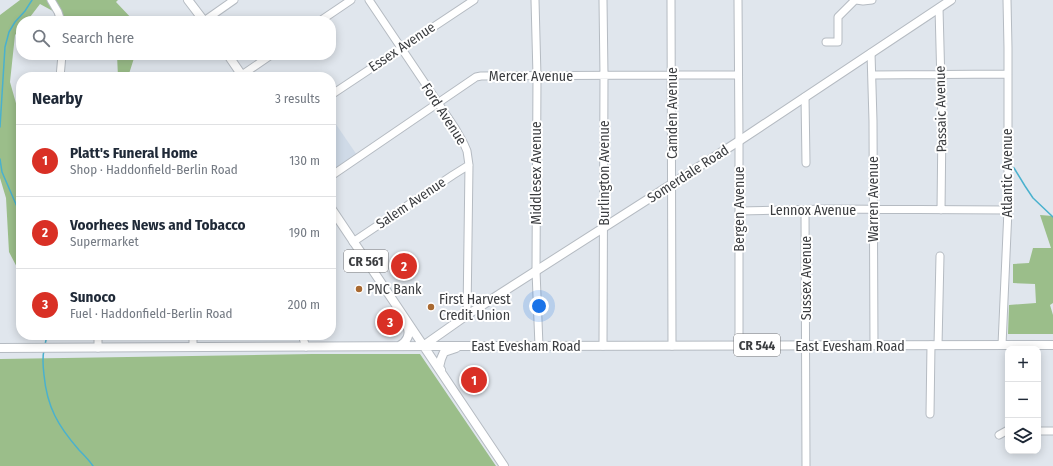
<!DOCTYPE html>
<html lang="en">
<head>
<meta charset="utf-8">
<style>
  :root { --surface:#fff; --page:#f2f2f3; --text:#1f2937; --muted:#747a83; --line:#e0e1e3; --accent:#d93025 }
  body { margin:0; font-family:"Fira Sans Condensed",sans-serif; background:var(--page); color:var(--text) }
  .controls { position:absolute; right:12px; bottom:12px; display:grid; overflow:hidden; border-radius:8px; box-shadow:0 2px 10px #0003 }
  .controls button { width:36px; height:36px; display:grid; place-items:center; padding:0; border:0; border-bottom:1px solid var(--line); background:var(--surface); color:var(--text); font:20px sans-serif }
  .you { position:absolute; left:539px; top:306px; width:14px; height:14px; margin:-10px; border:3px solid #fff; border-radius:50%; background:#1a73e8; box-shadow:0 0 0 6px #1a73e833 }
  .badge { display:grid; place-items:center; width:26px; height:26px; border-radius:50%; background:var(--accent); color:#fff; font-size:13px; font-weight:700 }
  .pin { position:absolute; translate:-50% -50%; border:2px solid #fff; box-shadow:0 1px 4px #0006 }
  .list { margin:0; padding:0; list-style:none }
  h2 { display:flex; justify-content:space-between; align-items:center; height:52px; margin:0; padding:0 16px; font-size:17px }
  h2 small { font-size:13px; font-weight:400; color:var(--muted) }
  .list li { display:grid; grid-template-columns:26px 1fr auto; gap:12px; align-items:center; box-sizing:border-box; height:72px; padding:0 16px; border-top:1px solid var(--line) }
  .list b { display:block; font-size:15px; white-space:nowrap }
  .list p { margin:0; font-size:13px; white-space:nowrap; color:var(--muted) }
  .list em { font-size:13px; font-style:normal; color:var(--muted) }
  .icon { flex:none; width:22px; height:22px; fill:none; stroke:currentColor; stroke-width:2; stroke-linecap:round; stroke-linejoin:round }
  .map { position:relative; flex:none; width:1053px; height:466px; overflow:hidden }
  .search { position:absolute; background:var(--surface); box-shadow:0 2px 10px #0003; left:16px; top:16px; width:320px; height:44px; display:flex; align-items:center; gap:10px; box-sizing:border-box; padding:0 14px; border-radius:16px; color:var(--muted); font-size:15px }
  .panel { position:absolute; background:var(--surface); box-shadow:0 2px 10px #0003; left:16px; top:72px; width:320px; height:268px; border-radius:16px }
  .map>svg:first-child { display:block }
  .built { fill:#cfdae7 }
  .green { fill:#9bbe8a }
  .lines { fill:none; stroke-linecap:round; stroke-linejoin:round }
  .stream { stroke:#4ab1ce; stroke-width:1.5 }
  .minor-casing { stroke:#b5bbc2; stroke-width:9 }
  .major-casing { stroke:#b5bbc2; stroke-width:10 }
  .minor { stroke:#fff; stroke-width:7 }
  .major { stroke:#fff; stroke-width:8 }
  .poi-dot { fill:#a96931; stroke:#fff; stroke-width:1.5 }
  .labels { text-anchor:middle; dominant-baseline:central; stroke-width:4; stroke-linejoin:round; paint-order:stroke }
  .shield { fill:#fff; stroke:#767779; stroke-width:1 }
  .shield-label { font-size:13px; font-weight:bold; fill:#3b3d40 }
  .street-label { font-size:14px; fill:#3b3d40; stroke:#fff }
  .poi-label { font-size:14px; fill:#3b3d40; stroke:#fff; text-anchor:start }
</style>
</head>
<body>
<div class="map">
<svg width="1053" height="466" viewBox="0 0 1053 466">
  <rect width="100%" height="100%" fill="#e0e6ed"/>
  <!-- built -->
  <path class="built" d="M331,117L359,158L331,176Z"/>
  <!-- green -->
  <path class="green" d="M20,0H118L116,2L134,21H71L40,4L27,21H21V28L15,35L10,82L21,121V275L9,252L6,198L0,178V15Z
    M117,55H135L128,77H118Z
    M1040,215L1053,216V303L1050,305L1053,315V334H1008L1009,305L1036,303L1035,284L1013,283V264L1029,263L1033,248H1051Z
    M312,354H420L496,466H0V359Z"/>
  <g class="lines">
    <!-- stream -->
    <path class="stream" d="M0,127L5,47L9,32L15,22L25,11L32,0
      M0,159L2,172L18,209V223L21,239
      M1014,168L1025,186L1033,198L1053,217
      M45,345L47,335
      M44,350C42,359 43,367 44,375C47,407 58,426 79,450C84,455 89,460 93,466"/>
    <!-- minor casing -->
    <g class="minor-casing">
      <path id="minor" d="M51,0L58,12L61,21
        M369,0L455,128L464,144L467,151L469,165L467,315
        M535,0L537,76L536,271L539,346
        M603,0L604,75L603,346
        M671,0L672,346
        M738,0L739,141V345
        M856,0L863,1L872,0
        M939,8L942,123L941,210
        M204,21L234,0
        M320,21L351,0
        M826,42H838V17L855,0
        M871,53L873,121L874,345
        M242,75L271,55
        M872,75L1008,74
        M60,77L62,55
        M331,95L474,0
        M805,97L806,163
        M331,176L476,77L481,76L671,75H738
        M805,210L806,466
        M739,211L827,209L1008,210
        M353,242L453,175L469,165
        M98,335V348
        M302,335L306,347
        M938,345L940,256
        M1002,345L1008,210V48L1007,0
        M193,347V335
        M930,414L931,345
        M1038,431H1053
        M999,435L1008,430"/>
    </g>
    <!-- major casing -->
    <g class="major-casing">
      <path id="major" d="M188,0L204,21
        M228,55L243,77
        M331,208L504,466
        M399,346C407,342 411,334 407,326
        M423,346L467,315L739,141L951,0
        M0,348L438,346L1053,345
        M441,370L439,367L441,359L444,352L456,348"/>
    </g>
    <!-- minor -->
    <use href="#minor" class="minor"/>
    <!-- major -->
    <use href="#major" class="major"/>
  </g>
  <!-- markers -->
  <g class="poi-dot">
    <circle cx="359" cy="289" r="4"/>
    <circle cx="431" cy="307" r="4"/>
  </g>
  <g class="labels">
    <!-- shield labels -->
    <g class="shield">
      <rect x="344" y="250" width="44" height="22" rx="3"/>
      <rect x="734" y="334" width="46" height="22" rx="3"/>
    </g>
    <g class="shield-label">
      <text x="366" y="261">CR 561</text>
      <text x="757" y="345">CR 544</text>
    </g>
    <!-- street labels -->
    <g class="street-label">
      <text transform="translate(402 47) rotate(-34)">Essex Avenue</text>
      <text x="531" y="76">Mercer Avenue</text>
      <text transform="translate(941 109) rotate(-91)">Passaic Avenue</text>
      <text transform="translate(672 113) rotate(-90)">Camden Avenue</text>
      <text transform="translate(444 114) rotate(57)">Ford Avenue</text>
      <text transform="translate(536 173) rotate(-90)">Middlesex Avenue</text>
      <text transform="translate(604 173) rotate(-90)">Burlington Avenue</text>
      <text transform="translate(1007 173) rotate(-90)">Atlantic Avenue</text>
      <text transform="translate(688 174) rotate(-33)">Somerdale Road</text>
      <text transform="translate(873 199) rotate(-90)">Warren Avenue</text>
      <text transform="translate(411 203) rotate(-34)">Salem Avenue</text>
      <text transform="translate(739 209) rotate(-90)">Bergen Avenue</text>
      <text x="813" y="210">Lennox Avenue</text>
      <text transform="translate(806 278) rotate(-90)">Sussex Avenue</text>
      <text x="526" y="346">East Evesham Road</text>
      <text x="850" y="346">East Evesham Road</text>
    </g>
    <!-- poi labels -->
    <g class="poi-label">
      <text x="367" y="289">PNC Bank</text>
      <text x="439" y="299">First Harvest<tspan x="439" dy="16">Credit Union</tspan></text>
    </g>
  </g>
</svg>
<div class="controls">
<button>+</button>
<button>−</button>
<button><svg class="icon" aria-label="layers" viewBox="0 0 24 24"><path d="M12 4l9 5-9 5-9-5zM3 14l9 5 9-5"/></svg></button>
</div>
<div class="you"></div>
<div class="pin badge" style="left:474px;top:380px">1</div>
<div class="pin badge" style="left:404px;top:266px">2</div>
<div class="pin badge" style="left:390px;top:322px">3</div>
<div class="search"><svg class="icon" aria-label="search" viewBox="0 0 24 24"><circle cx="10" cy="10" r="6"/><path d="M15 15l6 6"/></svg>Search here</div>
<section class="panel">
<h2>Nearby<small>3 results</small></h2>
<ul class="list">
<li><span class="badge">1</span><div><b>Platt's Funeral Home</b><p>Shop · Haddonfield-Berlin Road</p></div><em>130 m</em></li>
<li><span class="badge">2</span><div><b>Voorhees News and Tobacco</b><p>Supermarket</p></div><em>190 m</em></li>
<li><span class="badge">3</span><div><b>Sunoco</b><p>Fuel · Haddonfield-Berlin Road</p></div><em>200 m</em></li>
</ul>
</section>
</div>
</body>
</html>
